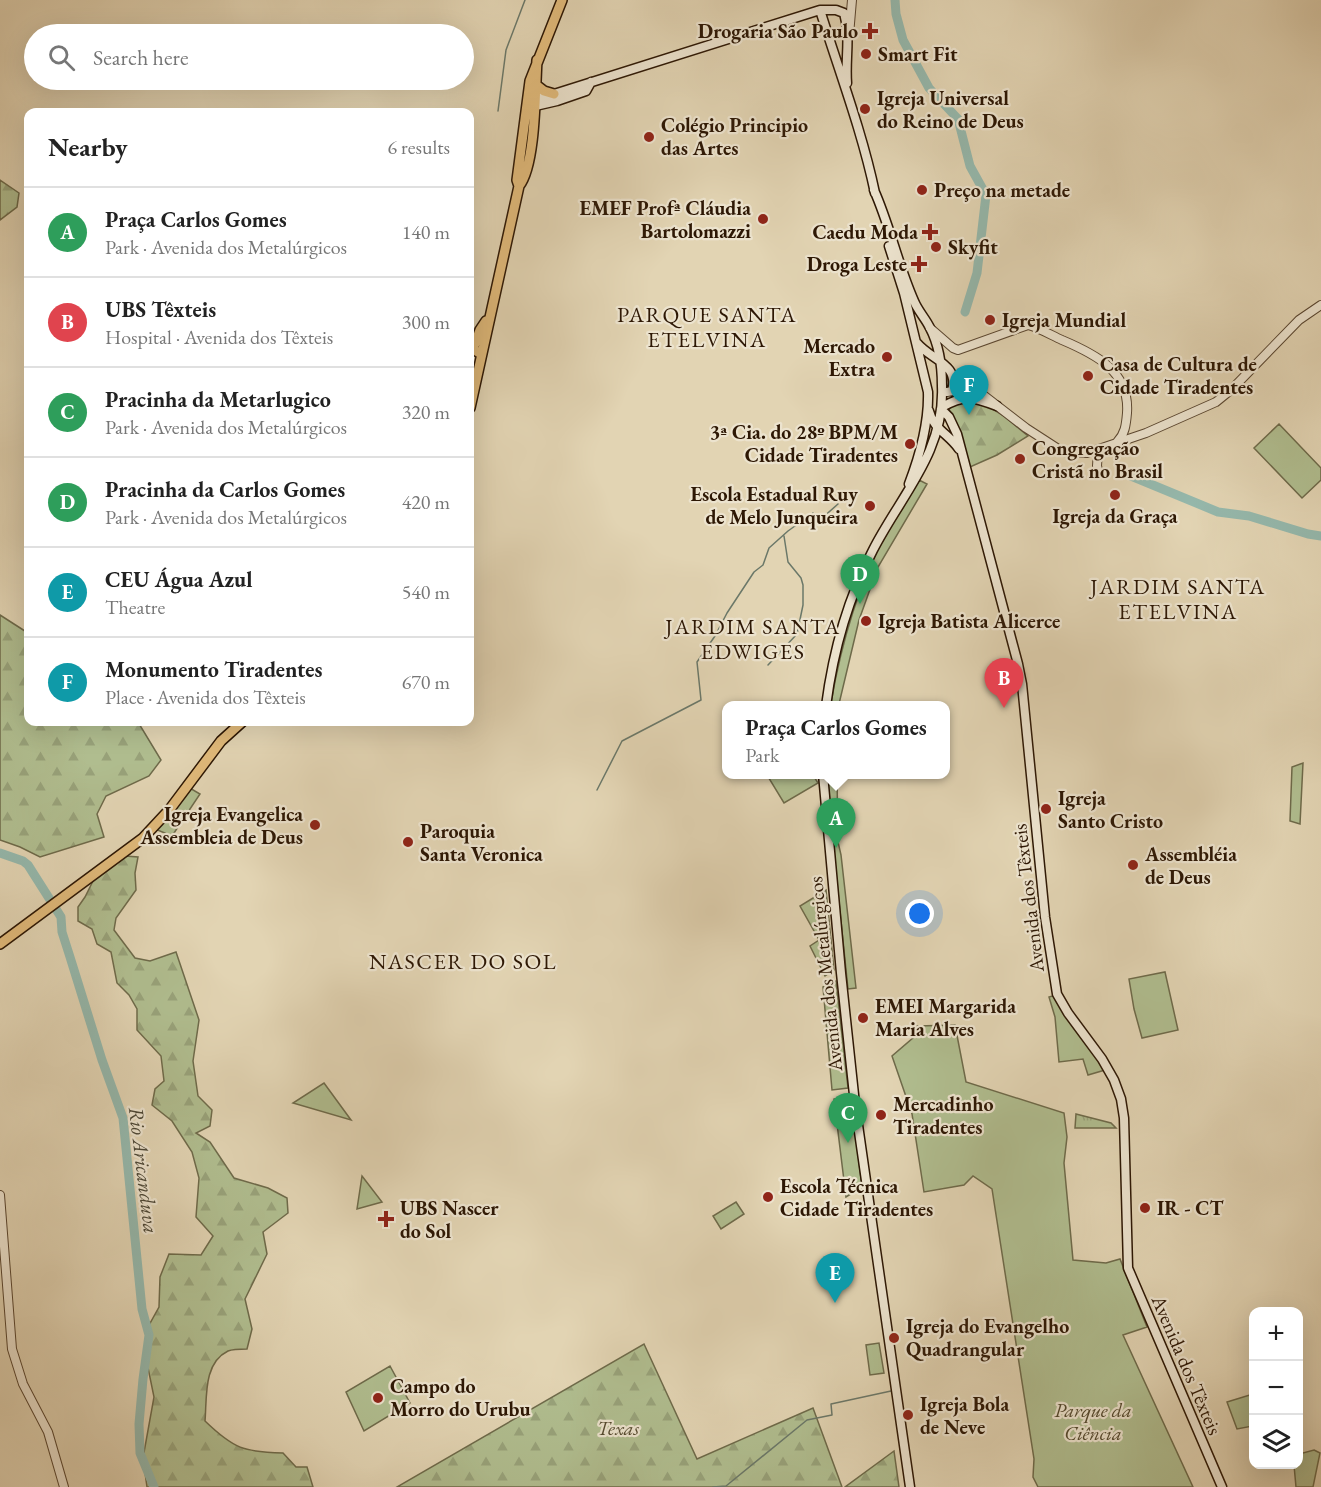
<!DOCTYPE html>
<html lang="en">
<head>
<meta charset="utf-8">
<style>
  :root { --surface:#fff; --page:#f2f2f2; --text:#222; --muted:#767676; --line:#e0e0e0; --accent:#8f2418 }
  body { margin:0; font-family:"EB Garamond",serif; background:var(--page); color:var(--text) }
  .controls { position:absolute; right:18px; bottom:18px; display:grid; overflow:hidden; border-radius:12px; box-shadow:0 6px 24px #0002 }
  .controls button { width:54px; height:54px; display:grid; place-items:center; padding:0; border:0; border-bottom:2px solid var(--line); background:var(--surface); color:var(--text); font:30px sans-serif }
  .you { position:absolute; left:920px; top:914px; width:21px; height:21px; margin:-15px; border:4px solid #fff; border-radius:50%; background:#1a73e8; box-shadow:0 0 0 9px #1a73e833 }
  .badge { display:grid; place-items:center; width:39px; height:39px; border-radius:50%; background:var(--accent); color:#fff; font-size:20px; font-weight:700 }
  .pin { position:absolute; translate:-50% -50px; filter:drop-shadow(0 2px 3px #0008) }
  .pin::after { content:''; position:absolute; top:32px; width:21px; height:18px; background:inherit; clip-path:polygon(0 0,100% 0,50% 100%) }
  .popup { position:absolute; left:722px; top:701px; width:228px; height:78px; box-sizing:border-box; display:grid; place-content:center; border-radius:12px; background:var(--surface); filter:drop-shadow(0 2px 4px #0005); font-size:20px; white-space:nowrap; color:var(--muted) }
  .popup b { font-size:22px; color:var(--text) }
  .popup::after { content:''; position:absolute; left:50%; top:100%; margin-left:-12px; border:12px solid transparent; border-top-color:var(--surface) }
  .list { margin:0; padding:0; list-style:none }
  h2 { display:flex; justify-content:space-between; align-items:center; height:78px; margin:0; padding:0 24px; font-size:26px }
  h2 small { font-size:20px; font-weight:400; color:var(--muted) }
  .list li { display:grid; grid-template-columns:39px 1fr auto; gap:18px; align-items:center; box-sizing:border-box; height:90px; padding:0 24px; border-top:2px solid var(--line) }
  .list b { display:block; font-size:22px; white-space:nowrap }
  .list p { margin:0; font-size:20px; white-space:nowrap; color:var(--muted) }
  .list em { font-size:20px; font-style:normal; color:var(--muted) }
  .icon { flex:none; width:33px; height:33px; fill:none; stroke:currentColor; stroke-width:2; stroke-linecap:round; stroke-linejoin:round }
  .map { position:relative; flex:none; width:1321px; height:1487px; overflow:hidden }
  .search { position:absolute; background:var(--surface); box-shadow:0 6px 24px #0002; left:24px; top:24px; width:450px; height:66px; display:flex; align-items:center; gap:15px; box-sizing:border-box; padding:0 21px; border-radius:33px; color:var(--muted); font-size:22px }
  .panel { position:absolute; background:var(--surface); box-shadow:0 6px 24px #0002; left:24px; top:108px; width:450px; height:618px; border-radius:12px }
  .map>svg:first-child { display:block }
  .grass { fill:url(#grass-tufts); stroke:#6e6a4a; stroke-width:1.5 }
  .forest { fill:url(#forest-firs); stroke:#6e6a4a; stroke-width:1.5 }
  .park { fill:#b0bd8f; stroke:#6e6a4a; stroke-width:1.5 }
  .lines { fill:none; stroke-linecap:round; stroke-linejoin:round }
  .stream { stroke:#6b7869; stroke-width:1.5 }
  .river { stroke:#95b8ac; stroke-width:9 }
  .tertiary-casing { stroke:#5a4630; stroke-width:10 }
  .secondary-casing { stroke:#2d1704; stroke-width:11 }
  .primary-casing { stroke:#2d1704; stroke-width:12 }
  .tertiary { stroke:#ece3ce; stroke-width:8 }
  .secondary { stroke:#ece3ce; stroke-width:8 }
  .primary { stroke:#e1ba7a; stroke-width:9 }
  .poi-dot { fill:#8f2418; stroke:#ece3ce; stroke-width:2 }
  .labels { text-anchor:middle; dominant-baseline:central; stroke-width:4.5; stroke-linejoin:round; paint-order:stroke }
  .poi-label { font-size:20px; font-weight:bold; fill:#2d1704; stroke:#ece3ce; text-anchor:start }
  .street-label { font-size:20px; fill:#2d1704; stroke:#ece3ce }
  .park-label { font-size:20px; font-style:italic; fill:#54492e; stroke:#ece3ce }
  .water-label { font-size:21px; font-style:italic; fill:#4c4736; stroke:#ece3ce }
  .quarter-label { font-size:22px; letter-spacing:1.5px; fill:#2d1704; stroke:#ece3ce }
</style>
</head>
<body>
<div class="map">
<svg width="1321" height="1487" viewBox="0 0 1321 1487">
  <defs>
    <pattern id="grass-tufts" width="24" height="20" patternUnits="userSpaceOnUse" patternTransform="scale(1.5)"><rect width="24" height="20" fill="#b0bd8f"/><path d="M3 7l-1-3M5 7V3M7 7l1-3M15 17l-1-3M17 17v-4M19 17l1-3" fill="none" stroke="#98a27a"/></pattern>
    <pattern id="forest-firs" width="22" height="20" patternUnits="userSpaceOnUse" patternTransform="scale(1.5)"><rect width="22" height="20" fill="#b0bd8f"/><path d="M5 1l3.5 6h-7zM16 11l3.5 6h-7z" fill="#98a27a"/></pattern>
  </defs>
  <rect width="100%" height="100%" fill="#e2d4b3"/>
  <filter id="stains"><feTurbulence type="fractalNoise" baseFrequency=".00333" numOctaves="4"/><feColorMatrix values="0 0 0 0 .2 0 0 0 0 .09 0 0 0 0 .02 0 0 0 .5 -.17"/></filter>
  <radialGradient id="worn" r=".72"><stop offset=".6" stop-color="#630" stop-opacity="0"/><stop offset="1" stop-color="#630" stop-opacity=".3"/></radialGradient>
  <!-- grass -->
  <path class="grass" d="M1076,1114L1111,1123L1116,1128H1075Z"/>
  <!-- forest -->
  <path class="forest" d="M0,180L19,193L17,207L0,220Z
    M964,400L983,403L1004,416L1028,436L997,455L970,467L962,438L949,410L952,404Z
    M0,615L28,633V722H138L161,760L149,776L106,796L97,814L104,837L40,857L20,847L0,840Z
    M125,856L138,857L135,873L136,890L116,918L114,930L135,958L150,961L176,952L199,1020L193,1061L198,1096L212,1110L210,1126L196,1133L210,1142L234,1178L268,1188L287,1198L288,1213L263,1232L267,1254L245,1299L252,1329L247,1349C241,1349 233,1349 228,1351C203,1363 207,1398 205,1421C234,1449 244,1452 283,1453L296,1467H307L313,1487H147L143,1458L154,1397L147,1363L148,1327L159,1307L160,1277L169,1254L201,1255L213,1236L196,1217L199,1178L192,1152L172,1121L152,1105L155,1089L164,1081L161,1056L137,1030V1009L129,995L117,983L111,952L97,944L92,929L78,921V907L85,897L94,879Z
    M644,1344L697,1459L813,1408L842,1487H397Z
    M894,1451L899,1487H845Z"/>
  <!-- park -->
  <path class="park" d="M1279,424L1321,468V480L1302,498L1254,448Z
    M919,480L927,484L878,567L859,620L839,704L831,703C841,645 857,588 885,535C895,516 908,498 919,480Z
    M1303,763L1300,824L1290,821L1292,767Z
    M767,775H813L818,783L784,803Z
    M826,775H837L838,842L841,855L856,988L848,989Z
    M188,787L200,794L172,836L155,829Z
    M826,890L834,970L825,976L810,946L819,940L800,906Z
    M1165,972L1178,1030L1142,1038L1134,1009L1129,979Z
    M836,981L848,1088L832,1090L823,987Z
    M1056,995L1105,1070L1088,1075L1083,1059L1059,1062L1055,1017L1049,997Z
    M955,1025L966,1082L1064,1113L1067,1137L1064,1163L1073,1260L1106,1263L1120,1259L1147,1327L1123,1335L1193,1487H1038L1033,1477L1034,1459L992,1189L973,1176L964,1185L924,1192L912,1114L892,1056L914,1037L917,1026Z
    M324,1083L351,1120L293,1103Z
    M851,1096L862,1187L846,1197L834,1099Z
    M362,1176L382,1202L357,1209Z
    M736,1202L744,1214L721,1229L713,1216Z
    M879,1343L884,1373L870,1375L866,1345Z
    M390,1366L410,1403L364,1431L346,1392Z
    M1253,1394V1426L1237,1429L1227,1402Z
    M1314,1450L1320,1453L1313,1487H1296L1294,1465L1298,1464L1299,1454Z"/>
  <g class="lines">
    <!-- stream -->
    <path class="stream" d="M498,111L506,50L525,0
      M768,665L797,634L803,605V585L801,578L788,562L784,536
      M597,790L622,741L701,700L697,662L715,636L727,613L754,572L763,565L769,548L788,531L813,513L821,519L838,504
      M713,1487L726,1486L807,1420L832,1415L831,1404L891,1391"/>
    <!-- river -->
    <path class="river" d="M895,0L896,14L903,40L929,88L958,119L970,166L986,195L977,273L965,312
      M1131,476L1218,512L1249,516L1308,534L1321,536
      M0,853L23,861L28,865L61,917L62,932L70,957L102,1060L123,1118L142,1309L149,1335L143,1379L139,1424L140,1453L154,1487"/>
    <!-- tertiary casing -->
    <g class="tertiary-casing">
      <path id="tertiary" d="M849,35L852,0
        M930,328L953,348L958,350L1028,325C1039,328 1051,335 1062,340C1095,354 1130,371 1127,413C1126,425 1125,434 1117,442
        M947,392L966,389L978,391L1026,428L1063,452L1087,453L1146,433L1216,402L1232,389L1299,320L1321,305
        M1098,450L1097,466L1099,473
        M0,1195L12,1349L23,1384L48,1432L64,1487"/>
    </g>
    <!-- secondary casing -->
    <g class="secondary-casing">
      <path id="secondary" d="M820,10C839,71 862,131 875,193
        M531,99L554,94L820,10H836L844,13C851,37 845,58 847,83
        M531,107L557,101L586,91L591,82
        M889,246L904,293L928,392C929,423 920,455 909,484
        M917,343C931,360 960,364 952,391
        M942,407C965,394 973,397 997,406
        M941,409L949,417L957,434L1018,664L1022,684L1045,917L1057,994L1068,1013L1102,1059L1114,1080L1121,1099L1124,1118L1128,1268L1222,1487
        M929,411C933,429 950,435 959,449
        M826,706C833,652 848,598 873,550C901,495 945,452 942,386C942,367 939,345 930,328C926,319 918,311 914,301C898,265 890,226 874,190
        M823,774L841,973L855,1104L910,1487"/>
    </g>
    <!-- primary casing -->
    <g class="primary-casing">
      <path id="primary" d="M535,84L544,91L554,94
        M519,186L517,180L530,81L562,0
        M481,354L473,349L480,330L486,321
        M470,408L519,186C536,165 535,89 537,60
        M0,944L143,838L170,809L221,741L242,722"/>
    </g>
    <!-- tertiary -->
    <use href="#tertiary" class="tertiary"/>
    <!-- secondary -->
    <use href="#secondary" class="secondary"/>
    <!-- primary -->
    <use href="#primary" class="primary"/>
  </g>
  <!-- markers -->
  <g class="poi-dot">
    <path d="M867 22h6v6h6v6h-6v6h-6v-6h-6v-6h6z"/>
    <circle cx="866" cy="54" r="6"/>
    <circle cx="865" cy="109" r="6"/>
    <circle cx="649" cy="137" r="6"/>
    <circle cx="922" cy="190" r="6"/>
    <circle cx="763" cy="219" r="6"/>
    <path d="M927 223h6v6h6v6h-6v6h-6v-6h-6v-6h6z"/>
    <circle cx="936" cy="247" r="6"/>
    <path d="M916 255h6v6h6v6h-6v6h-6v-6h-6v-6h6z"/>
    <circle cx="990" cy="320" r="6"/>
    <circle cx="887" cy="357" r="6"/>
    <circle cx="1088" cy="376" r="6"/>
    <circle cx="910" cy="444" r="6"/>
    <circle cx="1020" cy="459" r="6"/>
    <circle cx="1115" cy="495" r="6"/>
    <circle cx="870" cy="506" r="6"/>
    <circle cx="866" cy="621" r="6"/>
    <circle cx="1046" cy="809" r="6"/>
    <circle cx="315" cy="825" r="6"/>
    <circle cx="408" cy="842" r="6"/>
    <circle cx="1133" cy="865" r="6"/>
    <circle cx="863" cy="1018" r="6"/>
    <circle cx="881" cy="1115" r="6"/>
    <circle cx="768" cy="1197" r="6"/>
    <circle cx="1145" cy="1208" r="6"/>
    <path d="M383 1210h6v6h6v6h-6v6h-6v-6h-6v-6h6z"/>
    <circle cx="894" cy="1338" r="6"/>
    <circle cx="378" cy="1398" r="6"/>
    <circle cx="908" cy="1415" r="6"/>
  </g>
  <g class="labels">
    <!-- poi labels -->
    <g class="poi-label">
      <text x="858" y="31" text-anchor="end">Drogaria São Paulo</text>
      <text x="878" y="54">Smart Fit</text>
      <text x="877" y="98">Igreja Universal<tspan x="877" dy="23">do Reino de Deus</tspan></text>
      <text x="661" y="125">Colégio Principio<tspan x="661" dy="23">das Artes</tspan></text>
      <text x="934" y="190">Preço na metade</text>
      <text x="751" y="208" text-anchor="end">EMEF Profª Cláudia<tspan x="751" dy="23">Bartolomazzi</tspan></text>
      <text x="918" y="232" text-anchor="end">Caedu Moda</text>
      <text x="948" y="247">Skyfit</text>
      <text x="907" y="264" text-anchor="end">Droga Leste</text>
      <text x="1002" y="320">Igreja Mundial</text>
      <text x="875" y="346" text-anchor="end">Mercado<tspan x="875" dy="23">Extra</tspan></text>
      <text x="1100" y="364">Casa de Cultura de<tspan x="1100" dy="23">Cidade Tiradentes</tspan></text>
      <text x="898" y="432" text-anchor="end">3ª Cia. do 28º BPM/M<tspan x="898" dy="23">Cidade Tiradentes</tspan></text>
      <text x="1032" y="448">Congregação<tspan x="1032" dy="23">Cristã no Brasil</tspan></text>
      <text x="858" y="494" text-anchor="end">Escola Estadual Ruy<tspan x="858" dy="23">de Melo Junqueira</tspan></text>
      <text x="1115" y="516" text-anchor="middle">Igreja da Graça</text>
      <text x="878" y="621">Igreja Batista Alicerce</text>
      <text x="1058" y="798">Igreja<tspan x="1058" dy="23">Santo Cristo</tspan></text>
      <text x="303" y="814" text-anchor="end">Igreja Evangelica<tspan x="303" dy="23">Assembleia de Deus</tspan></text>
      <text x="420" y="831">Paroquia<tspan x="420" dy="23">Santa Veronica</tspan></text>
      <text x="1145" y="854">Assembléia<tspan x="1145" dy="23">de Deus</tspan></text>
      <text x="875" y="1006">EMEI Margarida<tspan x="875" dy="23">Maria Alves</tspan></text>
      <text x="893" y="1104">Mercadinho<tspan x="893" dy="23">Tiradentes</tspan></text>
      <text x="780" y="1186">Escola Técnica<tspan x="780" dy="23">Cidade Tiradentes</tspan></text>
      <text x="400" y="1208">UBS Nascer<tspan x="400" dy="23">do Sol</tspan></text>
      <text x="1157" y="1208">IR - CT</text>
      <text x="906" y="1326">Igreja do Evangelho<tspan x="906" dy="23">Quadrangular</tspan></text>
      <text x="390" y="1386">Campo do<tspan x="390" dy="23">Morro do Urubu</tspan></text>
      <text x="920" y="1404">Igreja Bola<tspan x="920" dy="23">de Neve</tspan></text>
    </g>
    <!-- street labels -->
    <g class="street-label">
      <text transform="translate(1028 898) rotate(-97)">Avenida dos Têxteis</text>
      <text transform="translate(825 974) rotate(-96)">Avenida dos Metalúrgicos</text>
      <text transform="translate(1187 1365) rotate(67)">Avenida dos Têxteis</text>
    </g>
    <!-- park labels -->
    <g class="park-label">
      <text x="1093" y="1410">Parque da<tspan x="1093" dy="23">Ciência</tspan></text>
      <text x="618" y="1428">Texas</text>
    </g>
    <!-- water labels -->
    <g class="water-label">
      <text transform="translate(144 1170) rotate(83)">Rio Aricanduva</text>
    </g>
    <!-- quarter labels -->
    <g class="quarter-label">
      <text x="707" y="314">PARQUE SANTA<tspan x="707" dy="25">ETELVINA</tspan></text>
      <text x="1178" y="586">JARDIM SANTA<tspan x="1178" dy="25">ETELVINA</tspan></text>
      <text x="753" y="626">JARDIM SANTA<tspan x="753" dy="25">EDWIGES</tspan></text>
      <text x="463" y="961">NASCER DO SOL</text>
    </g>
  </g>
  <rect width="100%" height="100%" filter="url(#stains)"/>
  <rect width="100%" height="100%" fill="url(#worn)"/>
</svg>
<div class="controls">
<button>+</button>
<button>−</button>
<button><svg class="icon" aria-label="layers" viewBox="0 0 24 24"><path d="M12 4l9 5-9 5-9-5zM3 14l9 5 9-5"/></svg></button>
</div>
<div class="you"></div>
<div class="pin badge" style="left:836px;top:848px;background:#2e9e5b">A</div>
<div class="popup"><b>Praça Carlos Gomes</b>Park</div>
<div class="pin badge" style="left:1004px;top:708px;background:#e0444e">B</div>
<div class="pin badge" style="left:848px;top:1143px;background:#2e9e5b">C</div>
<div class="pin badge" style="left:860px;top:604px;background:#2e9e5b">D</div>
<div class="pin badge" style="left:835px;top:1303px;background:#0f9aa8">E</div>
<div class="pin badge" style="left:969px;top:415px;background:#0f9aa8">F</div>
<div class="search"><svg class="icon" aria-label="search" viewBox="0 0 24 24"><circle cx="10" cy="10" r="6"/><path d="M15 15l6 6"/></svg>Search here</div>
<section class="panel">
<h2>Nearby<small>6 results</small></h2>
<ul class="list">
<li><span class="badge" style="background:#2e9e5b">A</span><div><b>Praça Carlos Gomes</b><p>Park · Avenida dos Metalúrgicos</p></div><em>140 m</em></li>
<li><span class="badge" style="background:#e0444e">B</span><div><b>UBS Têxteis</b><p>Hospital · Avenida dos Têxteis</p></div><em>300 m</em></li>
<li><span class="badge" style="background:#2e9e5b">C</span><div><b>Pracinha da Metarlugico</b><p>Park · Avenida dos Metalúrgicos</p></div><em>320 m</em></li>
<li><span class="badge" style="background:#2e9e5b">D</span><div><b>Pracinha da Carlos Gomes</b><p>Park · Avenida dos Metalúrgicos</p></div><em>420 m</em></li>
<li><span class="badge" style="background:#0f9aa8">E</span><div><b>CEU Água Azul</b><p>Theatre</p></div><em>540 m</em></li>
<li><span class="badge" style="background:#0f9aa8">F</span><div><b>Monumento Tiradentes</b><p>Place · Avenida dos Têxteis</p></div><em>670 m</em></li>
</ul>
</section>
</div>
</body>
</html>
